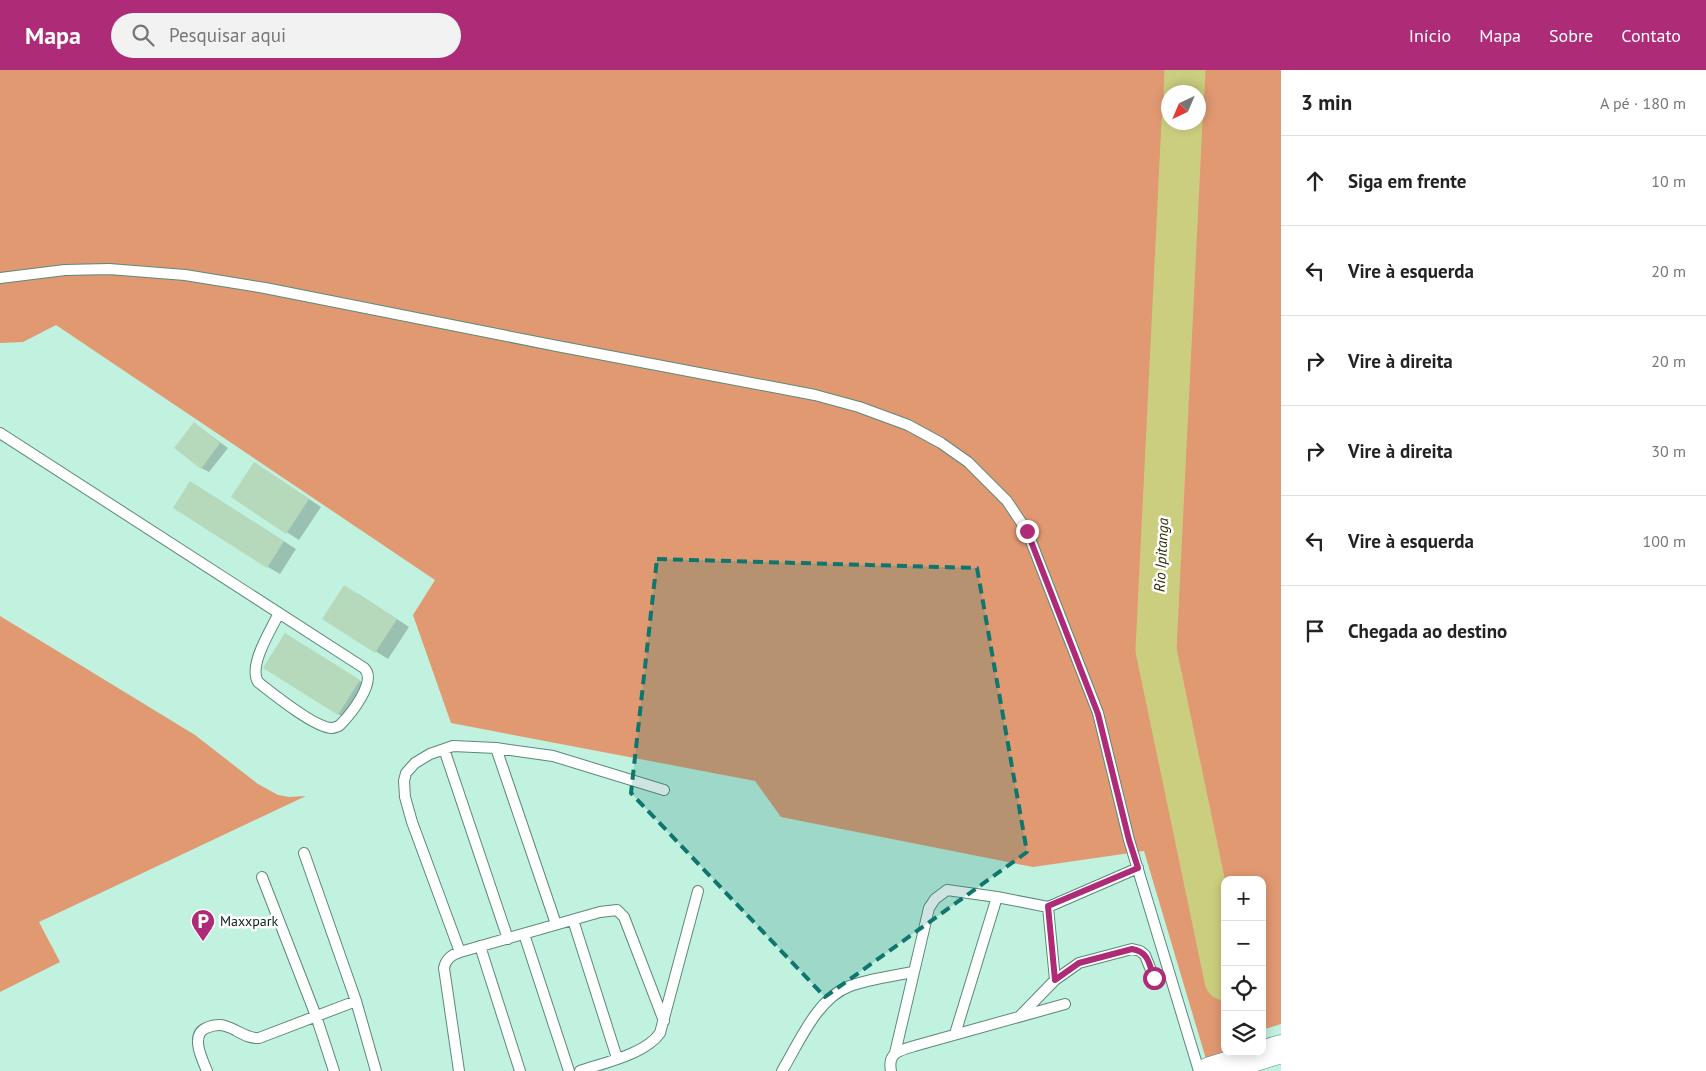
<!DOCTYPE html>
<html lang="pt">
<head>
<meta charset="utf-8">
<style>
  :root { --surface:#fff; --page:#f2f2f2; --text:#222; --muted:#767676; --line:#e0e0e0; --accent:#ad2b77 }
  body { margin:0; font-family:"PT Sans",sans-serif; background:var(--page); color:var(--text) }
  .controls { position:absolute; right:15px; bottom:15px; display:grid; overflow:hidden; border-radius:10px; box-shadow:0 2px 12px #0003 }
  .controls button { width:45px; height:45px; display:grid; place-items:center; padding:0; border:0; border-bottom:1px solid var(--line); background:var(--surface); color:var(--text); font:25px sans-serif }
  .compass { position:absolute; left:1161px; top:15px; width:45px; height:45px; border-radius:50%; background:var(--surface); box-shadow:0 2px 12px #0003; rotate:224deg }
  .stop { position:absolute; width:15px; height:15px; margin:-11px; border:4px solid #ad2b77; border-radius:50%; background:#fff }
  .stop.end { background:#ad2b77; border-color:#fff; box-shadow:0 1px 5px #0008 }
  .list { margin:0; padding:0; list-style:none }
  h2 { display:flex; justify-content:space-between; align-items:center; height:65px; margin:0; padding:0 20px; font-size:21px }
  h2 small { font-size:16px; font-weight:400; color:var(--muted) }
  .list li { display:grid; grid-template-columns:32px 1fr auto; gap:15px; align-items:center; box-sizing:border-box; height:90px; padding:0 20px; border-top:1px solid var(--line) }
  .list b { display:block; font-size:19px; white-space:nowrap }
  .list em { font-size:16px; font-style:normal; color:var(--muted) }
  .icon { flex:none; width:28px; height:28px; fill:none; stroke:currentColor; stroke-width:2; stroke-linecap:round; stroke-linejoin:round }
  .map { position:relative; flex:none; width:1281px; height:1001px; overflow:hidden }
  header { display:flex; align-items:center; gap:30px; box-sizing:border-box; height:70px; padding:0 25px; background:var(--accent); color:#fff }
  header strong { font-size:24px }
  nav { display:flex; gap:28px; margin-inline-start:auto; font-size:18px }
  .search { width:350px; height:45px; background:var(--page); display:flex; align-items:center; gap:12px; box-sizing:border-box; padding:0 18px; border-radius:28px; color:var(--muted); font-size:19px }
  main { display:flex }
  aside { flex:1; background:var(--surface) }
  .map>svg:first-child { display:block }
  .forest { fill:#e19972; fill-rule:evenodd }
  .shadow { fill:#0003 }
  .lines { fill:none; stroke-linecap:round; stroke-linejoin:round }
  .river { stroke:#ccce7f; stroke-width:41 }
  .building { fill:#b6d9bb }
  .service-casing { stroke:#5c8978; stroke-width:12 }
  .secondary-casing { stroke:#5c8978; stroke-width:29 }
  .service { stroke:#fff; stroke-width:10 }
  .secondary { stroke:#fff; stroke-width:28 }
  .route { stroke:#ad2b77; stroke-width:6 }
  .marked { fill:#0f766e; fill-opacity:0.2; stroke:#0f766e; stroke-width:4; stroke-dasharray:10 6; stroke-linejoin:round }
  .labels { text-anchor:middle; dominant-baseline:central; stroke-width:5; stroke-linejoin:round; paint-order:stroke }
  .poi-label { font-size:14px; fill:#0c1f18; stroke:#fff; text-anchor:start }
  .water-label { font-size:15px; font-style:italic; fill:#2c2c08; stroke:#fff }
</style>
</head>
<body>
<header>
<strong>Mapa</strong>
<div class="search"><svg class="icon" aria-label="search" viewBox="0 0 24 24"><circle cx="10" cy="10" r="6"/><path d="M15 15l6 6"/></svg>Pesquisar aqui</div>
<nav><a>Início</a><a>Mapa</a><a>Sobre</a><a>Contato</a></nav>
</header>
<main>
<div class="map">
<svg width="1281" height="1001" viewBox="0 0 1281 1001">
  <rect width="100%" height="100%" fill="#c1f1df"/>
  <!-- forest -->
  <path class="forest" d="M0,0H1281V954L1262,960V810H1225V982L1206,989L1144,781L1033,797L781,747L755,711L451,653L413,545L435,510L56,255L23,272L0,273ZM1168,22H1198V52H1168Z
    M0,546L195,665L258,714L278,725L289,727L306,726L39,852L60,892L0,922Z"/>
  <!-- shadow -->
  <path class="shadow" d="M195,354L228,378L209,402L201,398Z
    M267,401L321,437L299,470L233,427Z
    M203,420L296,479L280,504L268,497Z
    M357,523L409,557L388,589L324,549Z
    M297,572L371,618L350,651L338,644Z"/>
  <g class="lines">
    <!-- river -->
    <path class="river" d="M1184,22L1185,0
      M1182,52L1156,580L1225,910"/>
  </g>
  <!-- building -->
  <path class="building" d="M194,352L220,373L201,399L174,378Z
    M254,392L309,429L286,464L231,427Z
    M190,411L284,471L267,498L173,438Z
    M344,515L397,549L375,583L322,549Z
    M285,563L360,610L338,645L263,598Z"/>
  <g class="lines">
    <!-- service casing -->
    <g class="service-casing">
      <path id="service" d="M0,208L65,200L109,199L185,205L265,218L557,276L815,325L859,337L908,355L941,373L968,392L1007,431L1027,461L1098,643L1129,770L1199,1001
        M0,363L364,598C378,611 350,645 340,655C339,656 334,658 332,658C315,658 272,623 258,612C248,595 271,560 279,543
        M496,678L556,854
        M444,679L508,869
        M304,783L356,931L376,1001
        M262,807L316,946L334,1001
        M1048,837L1138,798
        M573,850L617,988
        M524,864L569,1001
        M480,876L520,1001
        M460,882L412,752L405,727L404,711L406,703L415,693L430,684L453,676L496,678L553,686L664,720
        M1020,946L1055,910L1079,893L1132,879L1140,881L1145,885L1154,908
        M955,964L997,827
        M895,983L929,838L935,829L947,820L997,827L1048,837L1055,910
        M207,1001C202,989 190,965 206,958C211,956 219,954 225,956C237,959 246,969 259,968L356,931
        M459,1001L444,898C446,889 451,885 460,882L600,842L617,840L624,847L664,951
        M580,1001C603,993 646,984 660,963L698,821
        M782,1001C799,973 817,928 850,916C869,909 893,906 913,902
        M891,1001C887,981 902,980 918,975L1065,934"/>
    </g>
    <!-- secondary casing -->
    <g class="secondary-casing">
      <path id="secondary" d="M1210,1001L1281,979"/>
    </g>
    <!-- service -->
    <use href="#service" class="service"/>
    <!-- secondary -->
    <use href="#secondary" class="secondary"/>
  </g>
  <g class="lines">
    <!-- route -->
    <path class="route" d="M1027,461L1098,644L1129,770L1138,798L1048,836L1055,910L1079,893L1132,879C1149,882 1149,894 1154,908"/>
  </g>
  <!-- marked area -->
  <path class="marked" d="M657,489L977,498L1027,782L825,927L631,723Z"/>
  <!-- icons -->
  <defs>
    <g id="parking-pin" transform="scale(1.25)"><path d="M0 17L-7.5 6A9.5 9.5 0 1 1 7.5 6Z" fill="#ad2b77" stroke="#fff"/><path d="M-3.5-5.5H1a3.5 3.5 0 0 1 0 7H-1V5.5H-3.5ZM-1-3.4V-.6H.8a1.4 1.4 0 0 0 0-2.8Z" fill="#fff"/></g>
  </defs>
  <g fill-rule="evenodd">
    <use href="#parking-pin" x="203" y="851"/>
  </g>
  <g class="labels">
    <!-- poi labels -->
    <g class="poi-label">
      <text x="220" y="851">Maxxpark</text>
    </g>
    <!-- water labels -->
    <g class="water-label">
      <text transform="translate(1161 485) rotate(-87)">Rio Ipitanga</text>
    </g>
  </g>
</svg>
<div class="controls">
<button>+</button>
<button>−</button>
<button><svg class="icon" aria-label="locate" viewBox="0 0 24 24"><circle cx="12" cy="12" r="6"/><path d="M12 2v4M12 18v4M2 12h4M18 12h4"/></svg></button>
<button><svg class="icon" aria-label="layers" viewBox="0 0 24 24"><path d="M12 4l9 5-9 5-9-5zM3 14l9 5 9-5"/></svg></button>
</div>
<svg class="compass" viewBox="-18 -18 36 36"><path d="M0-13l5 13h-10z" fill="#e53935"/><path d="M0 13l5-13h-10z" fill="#767676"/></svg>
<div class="stop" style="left:1154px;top:908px"></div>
<div class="stop end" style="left:1027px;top:461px"></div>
</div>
<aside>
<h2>3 min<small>A pé · 180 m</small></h2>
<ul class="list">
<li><svg class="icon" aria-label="ahead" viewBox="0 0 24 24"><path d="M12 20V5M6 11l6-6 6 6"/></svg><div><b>Siga em frente</b></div><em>10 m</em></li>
<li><svg class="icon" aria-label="left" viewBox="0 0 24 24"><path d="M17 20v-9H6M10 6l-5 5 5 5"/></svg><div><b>Vire à esquerda</b></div><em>20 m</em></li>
<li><svg class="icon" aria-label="right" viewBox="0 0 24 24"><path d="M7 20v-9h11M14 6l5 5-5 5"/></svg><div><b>Vire à direita</b></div><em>20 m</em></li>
<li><svg class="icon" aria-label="right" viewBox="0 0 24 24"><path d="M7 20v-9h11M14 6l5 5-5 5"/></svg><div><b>Vire à direita</b></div><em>30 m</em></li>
<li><svg class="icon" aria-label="left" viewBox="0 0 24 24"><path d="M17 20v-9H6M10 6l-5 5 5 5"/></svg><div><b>Vire à esquerda</b></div><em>100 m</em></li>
<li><svg class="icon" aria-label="arrive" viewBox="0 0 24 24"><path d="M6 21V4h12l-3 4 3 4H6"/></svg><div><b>Chegada ao destino</b></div></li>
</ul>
</aside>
</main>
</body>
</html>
